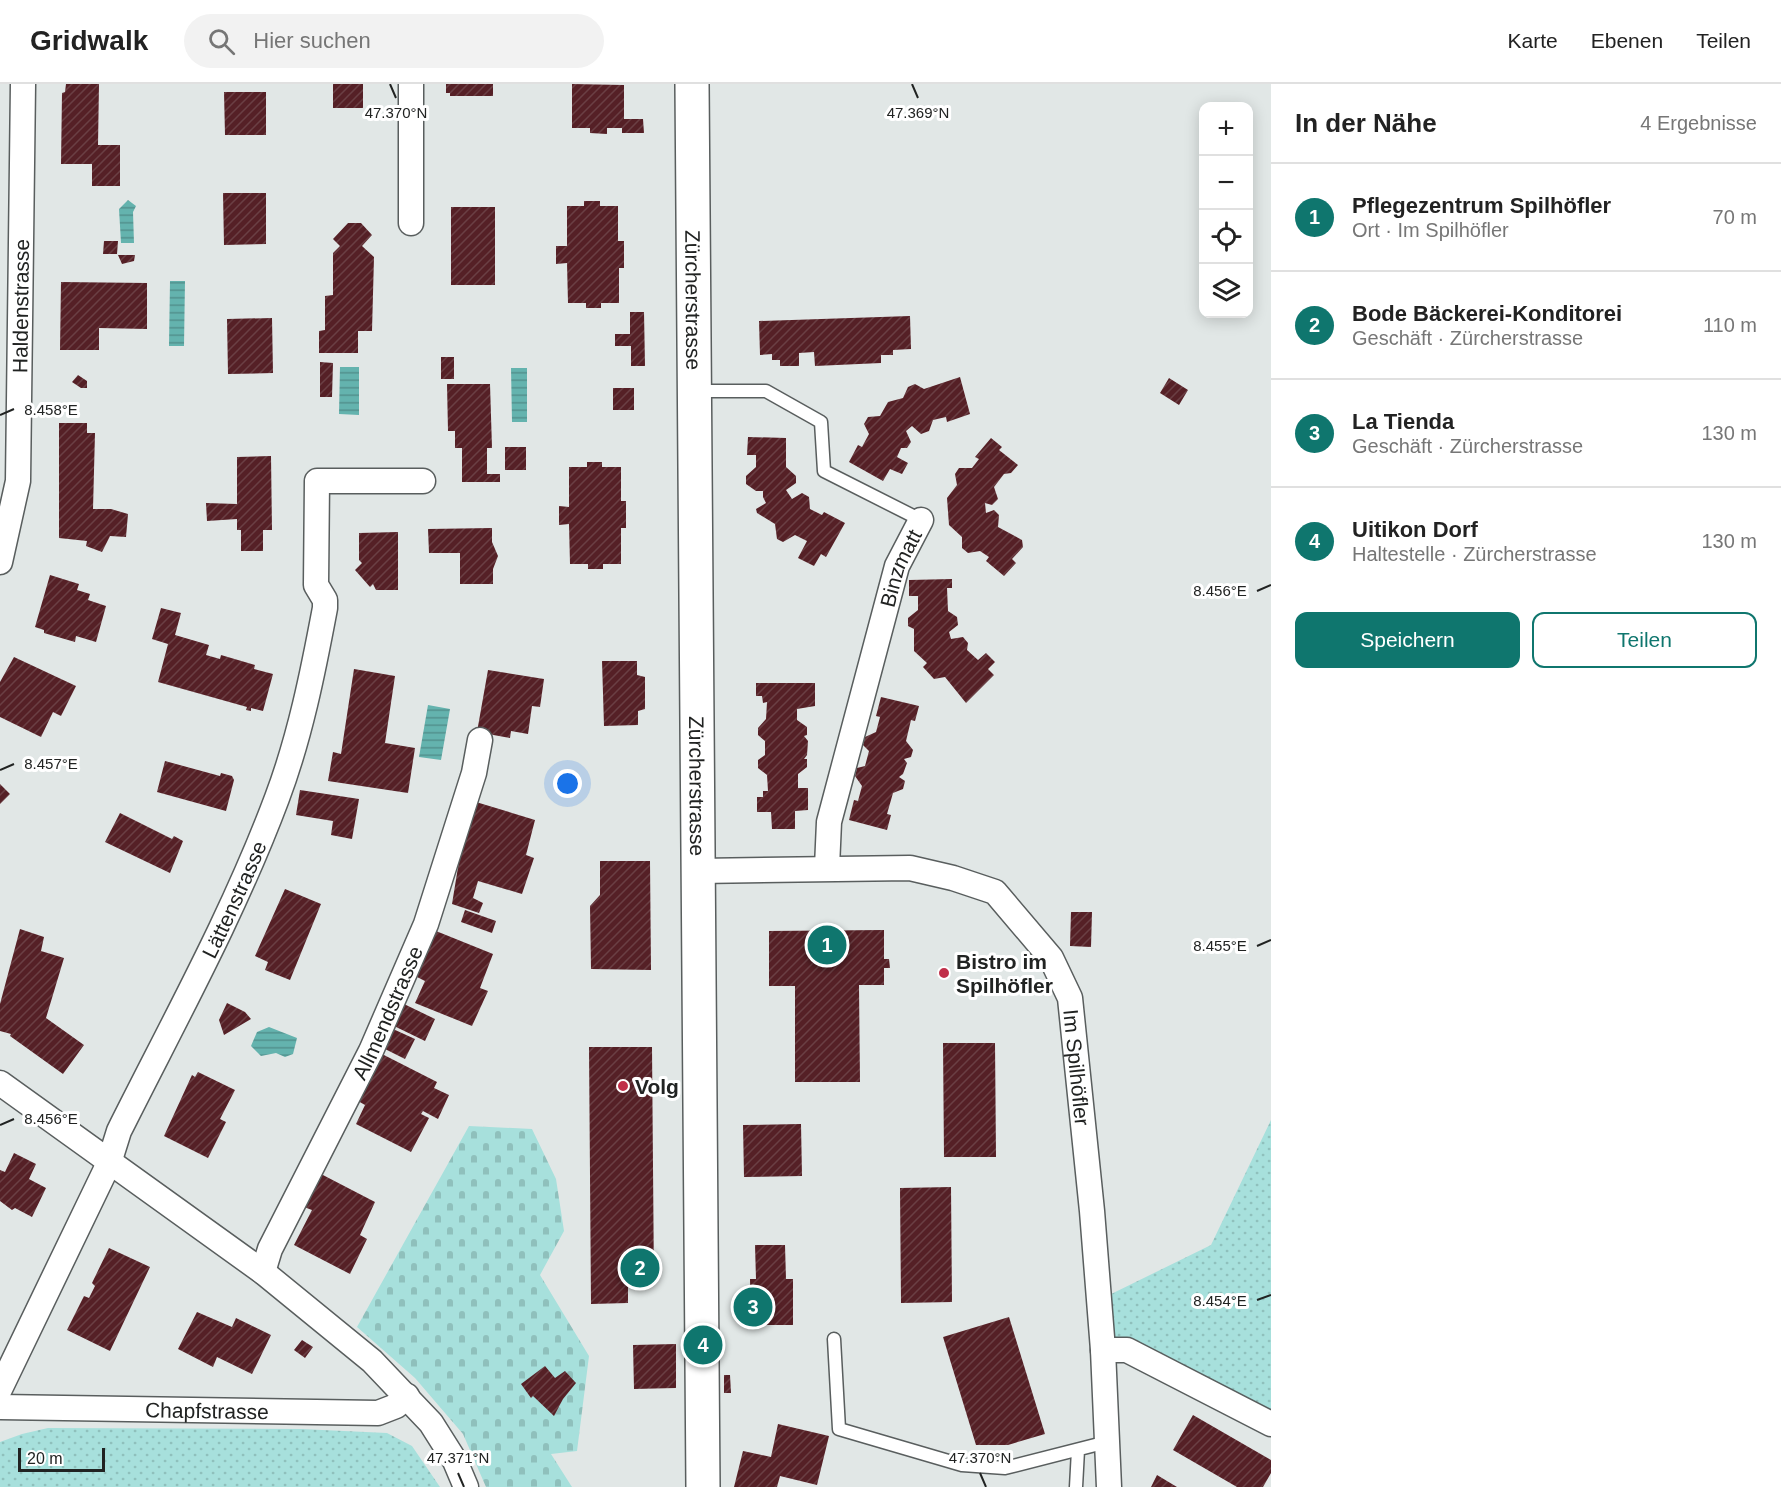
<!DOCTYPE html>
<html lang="de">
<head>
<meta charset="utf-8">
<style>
  :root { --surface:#fff; --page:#f2f2f2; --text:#222; --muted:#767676; --line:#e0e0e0; --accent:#0f766e }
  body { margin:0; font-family:Arial,sans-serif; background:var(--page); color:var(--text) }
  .controls { position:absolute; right:18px; top:18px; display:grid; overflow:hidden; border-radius:12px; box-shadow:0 3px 15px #0003 }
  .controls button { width:54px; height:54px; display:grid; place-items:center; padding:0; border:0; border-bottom:2px solid var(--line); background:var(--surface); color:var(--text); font:30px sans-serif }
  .scale { position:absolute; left:18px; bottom:15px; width:87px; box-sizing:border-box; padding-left:6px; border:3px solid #212322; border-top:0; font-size:16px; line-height:21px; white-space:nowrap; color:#212322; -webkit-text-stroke:4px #fff; paint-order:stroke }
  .you { position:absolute; left:568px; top:700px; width:21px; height:21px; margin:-15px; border:4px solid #fff; border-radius:50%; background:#1a73e8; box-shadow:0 0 0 9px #1a73e833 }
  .badge { display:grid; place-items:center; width:39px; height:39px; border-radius:50%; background:var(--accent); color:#fff; font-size:20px; font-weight:700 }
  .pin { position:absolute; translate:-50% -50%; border:3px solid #fff; box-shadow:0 2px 6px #0006 }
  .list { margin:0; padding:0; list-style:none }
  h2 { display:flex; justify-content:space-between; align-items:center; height:78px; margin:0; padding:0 24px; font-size:26px }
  h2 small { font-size:20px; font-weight:400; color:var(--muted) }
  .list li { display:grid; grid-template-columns:39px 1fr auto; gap:18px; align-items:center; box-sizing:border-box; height:108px; padding:0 24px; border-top:2px solid var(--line) }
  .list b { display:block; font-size:22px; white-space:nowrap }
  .list p { margin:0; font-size:20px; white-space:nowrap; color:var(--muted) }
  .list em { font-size:20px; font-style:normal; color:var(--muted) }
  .actions { display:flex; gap:12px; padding:18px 24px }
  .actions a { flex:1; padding:14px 0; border:2px solid var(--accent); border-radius:12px; text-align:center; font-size:21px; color:var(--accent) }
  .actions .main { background:var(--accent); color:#fff }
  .icon { flex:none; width:33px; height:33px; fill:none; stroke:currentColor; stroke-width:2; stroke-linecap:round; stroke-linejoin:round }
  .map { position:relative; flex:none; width:1271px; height:1403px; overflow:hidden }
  header { display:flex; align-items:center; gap:36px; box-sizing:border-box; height:84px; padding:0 30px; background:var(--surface); border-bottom:2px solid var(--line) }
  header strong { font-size:28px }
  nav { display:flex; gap:33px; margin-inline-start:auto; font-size:21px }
  .search { width:420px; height:54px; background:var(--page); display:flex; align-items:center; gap:15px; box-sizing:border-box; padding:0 21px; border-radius:33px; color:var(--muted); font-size:22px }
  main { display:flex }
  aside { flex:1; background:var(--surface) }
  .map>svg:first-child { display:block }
  .grass { fill:url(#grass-dots) }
  .cemetery { fill:url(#cemetery-stones) }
  .water { fill:url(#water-rules) }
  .building { fill:url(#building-hatch) }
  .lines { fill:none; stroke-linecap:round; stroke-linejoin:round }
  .lane-casing { stroke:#595e5e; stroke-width:15 }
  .street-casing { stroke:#595e5e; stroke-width:27 }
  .secondary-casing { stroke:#595e5e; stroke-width:36 }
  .lane { stroke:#fff; stroke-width:12 }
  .street { stroke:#fff; stroke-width:24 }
  .secondary { stroke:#fff; stroke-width:33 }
  .ticks { fill:none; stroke:#212322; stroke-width:2 }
  .poi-dot { fill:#c02f49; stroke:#fff; stroke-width:2 }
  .labels { text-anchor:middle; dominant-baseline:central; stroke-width:6; stroke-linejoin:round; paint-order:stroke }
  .street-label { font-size:21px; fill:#212322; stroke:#fff }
  .poi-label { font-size:21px; font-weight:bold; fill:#212322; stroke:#fff; text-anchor:start }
  .ticks-label { font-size:15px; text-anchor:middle; fill:#212322; stroke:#fff; stroke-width:6; stroke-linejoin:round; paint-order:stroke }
</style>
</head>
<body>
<header>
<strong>Gridwalk</strong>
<div class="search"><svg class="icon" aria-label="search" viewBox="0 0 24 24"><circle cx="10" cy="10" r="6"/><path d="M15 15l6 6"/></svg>Hier suchen</div>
<nav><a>Karte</a><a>Ebenen</a><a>Teilen</a></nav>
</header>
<main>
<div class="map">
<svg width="1271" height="1403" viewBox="0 0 1271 1403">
  <defs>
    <pattern id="grass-dots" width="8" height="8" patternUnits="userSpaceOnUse" patternTransform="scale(1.5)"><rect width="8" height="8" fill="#a7e0dc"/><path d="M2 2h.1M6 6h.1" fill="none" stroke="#8fc0bc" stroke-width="1.8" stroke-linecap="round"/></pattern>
    <pattern id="cemetery-stones" width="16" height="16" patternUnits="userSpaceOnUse" patternTransform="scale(1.5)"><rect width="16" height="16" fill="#a7e0dc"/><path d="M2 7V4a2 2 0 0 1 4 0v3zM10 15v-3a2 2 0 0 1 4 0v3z" fill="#8fc0bc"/></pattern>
    <pattern id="water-rules" width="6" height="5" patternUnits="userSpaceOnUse" patternTransform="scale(1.5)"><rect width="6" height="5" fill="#64b3ae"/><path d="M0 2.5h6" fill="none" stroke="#52918d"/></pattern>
    <pattern id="building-hatch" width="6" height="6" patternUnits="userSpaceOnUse" patternTransform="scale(1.5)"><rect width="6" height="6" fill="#552026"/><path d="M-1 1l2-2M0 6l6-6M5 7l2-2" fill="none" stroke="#6a3f44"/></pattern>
  </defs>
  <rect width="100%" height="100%" fill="#e1e7e6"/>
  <!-- grass -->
  <path class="grass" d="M1271,1036V1340L1103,1266L1099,1216L1211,1161Z
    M48,1344L301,1345L387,1349L412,1362L440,1403H0V1358L22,1350Z"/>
  <!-- cemetery -->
  <path class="cemetery" d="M469,1042L532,1045L556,1095L564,1147L540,1191L589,1272L577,1367L551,1370L572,1403H486L463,1350L415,1294L357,1243Z"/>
  <!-- water -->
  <path class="water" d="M128,116L136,122L133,128L134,159H121L119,125Z
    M170,197H185L184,262H169Z
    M340,283H359V331L339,330Z
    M511,284H527V338H512Z
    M428,621L450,625L441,676L419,673Z
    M269,943L297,954L293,970L285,973L276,969L261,972L251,962L257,948Z"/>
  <!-- building -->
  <path class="building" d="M66,0H99L98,61H120V102H92V80H61L62,9L65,8Z
    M333,0H363V24H333Z
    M446,0H493V12H450V9H446Z
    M572,0L624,1V35H643L644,49H622V44H607V50L590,49V44H572Z
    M224,8H266V51H225Z
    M223,109H266V160L224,161Z
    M584,117H600V122H618V157H624V184H619V219H601V224H586V219H568L567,179L556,180V162H567V122H584Z
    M451,123H495V201H451Z
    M348,139H361L372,151L362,162L374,173L372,247H358V269H319V247L325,246V212L333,211V169L340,162L333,155Z
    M104,157H118L117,170H103Z
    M118,171H135L134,177L122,180Z
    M61,198L147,199V245L99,244V266H60Z
    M630,228H644L645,282H631V262H615V250H630Z
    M910,232L911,265L893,266V271H881V279L815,282L814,268L799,269V282H780V276H772V270L760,271L759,237Z
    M272,234L273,289L228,290L227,235Z
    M441,273H454V295H441Z
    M320,278L333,279L332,313H320Z
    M78,291L87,297V304H81L72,298Z
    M960,293L970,330L947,338L946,333L933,336L929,347L921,350L912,342L906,347L911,358L907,364H901L897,373L908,379L902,390L890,385L883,397L849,378L858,361L862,363L869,350L864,340L868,333L880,332L888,318L903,314L908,303L915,300L924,305Z
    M1169,294L1188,306L1179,321L1160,309Z
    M447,300H490L492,364H487V390H500V398H462V364H455V347H448Z
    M613,304H634V326H613Z
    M59,339H87V349H95L93,425H111L128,430L126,453L110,452L102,468L86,462L87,457L59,454Z
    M748,353L786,354V383L796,392V399L786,406L792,415L802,409L809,413L810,425L822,431L824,428L845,439L826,473L821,470L814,482L798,474L807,457L795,451L783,458L777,455L775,440L757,429L756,425L766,419L763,413V407H756L746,400V392L756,383V371H747Z
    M991,354L1002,363L999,366L1018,381L1011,389L1004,390L994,403L998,415L992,421L985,419L986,429L994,426L999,431L998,443L1022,456L1023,463L1012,475L1016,479L1004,492L986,477L989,473L980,467L968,469L962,464V453L949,441L947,414L957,401L955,390L959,384H972L979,375L975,373Z
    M505,363H526V386H505Z
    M271,372L272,446H263V467H241V446H237V435L207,437L206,419L237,420V373Z
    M587,378H602V383H621V417H626V444H621V480H603V485H588V480H570L569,440L559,441V422L569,423V383H587Z
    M492,444V458L498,472L493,485V500H460V469H429L428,445Z
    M398,448V506H376L373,500L370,503L355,486L362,479L359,476V449Z
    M50,491L79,500L77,506L90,510L88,516L106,522L96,558L76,552L75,558L44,549V546L35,543Z
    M952,495V504H947L948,527L957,533L958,541L949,548L951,555L963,553L968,559L967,566L978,576L986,569L995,578L988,585L994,591L966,619L945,593L934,595L923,583L927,579L914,567V545L908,542V534L918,526V512H909V496Z
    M161,524L181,529L175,551L209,561L206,571L220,575L221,571L255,581L254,585L273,590L263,627L251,624V627L246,626L247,623L158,598L168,560L152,555Z
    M14,573L76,602L61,632L53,628L41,653L0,633V598Z
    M602,577H637V591L645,593V625L638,627V641L604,642Z
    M354,585L395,592L385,659L415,664L408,709L328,697L333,668L341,670Z
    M488,586L544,595L540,623L532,622L528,650L511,647L510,654L477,648Z
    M756,599H815V622L797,625V636L807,643V651L804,652L808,657L807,671L804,675H807V683L798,690V704H808V726L795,727V745H772L771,728H757V713H763V707H768L767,691L758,684V676L765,671V657L758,651V644L766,635L767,618L763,619L762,612H756Z
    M881,613L919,622L915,637L911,636L906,657L913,666L911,673L904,675L907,679L903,690L899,693L905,697L903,705L893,709L887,730L891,731L887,746L849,736L854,716L858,717L862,702L855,692L857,684L865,682L869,667L863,661L865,653L876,648L880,633L876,632Z
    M165,677L220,692L221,689L232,692L234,696L226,727L157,708Z
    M0,700L10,710L0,720Z
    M300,706L359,715L352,755L331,751L333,737L296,731Z
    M476,718L535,736L526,771L534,774L522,810L478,797L473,814L483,819L479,829L452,820L460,771Z
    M120,729L172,755L174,752L183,757L170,789L105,758Z
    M600,777H650L651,886L591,885L590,822L600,811Z
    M285,805L321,820L290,896L265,886L268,878L255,872Z
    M465,826L496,837L492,849L461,838Z
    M1071,828H1092L1091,863L1070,862Z
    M20,845L44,853L41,867L64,874L46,934L84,961L63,990L10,952L11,950L0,947V920Z
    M884,846V875H889L890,884H884V901H859L860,998H795V902H769V847Z
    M436,847L493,870L480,904L488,907L472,942L415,919L425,897L417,893Z
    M227,919L245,928L251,935L224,951L219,936Z
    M404,920L435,935L425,957L394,942Z
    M393,945L415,955L405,975L383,964Z
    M943,959H995L996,1073H944Z
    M589,963H652L654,1200H628V1219L591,1220Z
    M382,970L437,998L434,1004L449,1011L438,1035L423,1027L421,1030L429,1034L411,1068L356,1040L365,1021L358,1017Z
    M198,988L235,1006L220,1035L226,1038L208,1074L164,1052L192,991L195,993Z
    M801,1040L802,1092L744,1093L743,1041Z
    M14,1069L36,1080L29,1095L46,1104L32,1133L15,1124L12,1126L0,1117V1086L5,1088Z
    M321,1090L375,1118L360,1151L367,1155L350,1190L294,1161L312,1126L304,1123Z
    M951,1103L952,1218L901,1219L900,1104Z
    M755,1161H785L786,1195H793V1241H751L750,1195H756Z
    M109,1164L150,1183L110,1267L67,1246L84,1212L89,1214L95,1202L92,1199Z
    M197,1228L232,1243L236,1234L271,1251L252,1290L217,1273L213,1283L178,1265Z
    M1009,1233L1045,1350L1008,1361H976L943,1253Z
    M302,1256L313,1263L305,1274L294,1266Z
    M676,1260V1304L634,1305L633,1261Z
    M545,1282L555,1294L565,1287L576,1299L563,1315L554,1332L533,1312L531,1314L521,1300Z
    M724,1291H730L731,1309H724Z
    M1193,1331L1271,1376V1389L1263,1403H1237L1173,1366Z
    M778,1340L829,1352L817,1401L780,1392L777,1403H734L743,1367L771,1373Z
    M1157,1391L1177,1403H1151Z"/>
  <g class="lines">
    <!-- lane casing -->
    <g class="lane-casing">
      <path id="lane" d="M696,307H766L821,338L824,387L921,436
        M834,1255L839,1345L962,1381L1005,1384L1107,1358
        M1076,1403L1078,1366"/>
    </g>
    <!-- street casing -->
    <g class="street-casing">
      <g id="street">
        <path d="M411,139V0"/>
        <path id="s1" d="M0,478L18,397L23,0"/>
        <path id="s2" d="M827,783L829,738L897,482L921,436"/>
        <path id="s3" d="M699,787L910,784L953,794L995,808L1051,874L1070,914L1092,1127L1103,1266L1109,1403"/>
        <path d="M0,999L263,1188L372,1277L431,1339L455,1377L466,1403"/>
        <path id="s4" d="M263,1188L270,1165L371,967L426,840L474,689L480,656"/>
        <path d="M1103,1266H1127L1271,1340"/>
        <path id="s5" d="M0,1305L109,1079L119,1047C174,937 234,829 277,714C300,653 313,588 325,524V516L316,501L317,397H423"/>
        <path id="s6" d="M0,1323L378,1329L396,1322L407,1312"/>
      </g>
    </g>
    <!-- secondary casing -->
    <g class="secondary-casing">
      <g id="secondary">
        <path id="s7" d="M692,0L703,1403"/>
      </g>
    </g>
    <!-- lane -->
    <use href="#lane" class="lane"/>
    <!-- street -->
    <use href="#street" class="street"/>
    <!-- secondary -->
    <use href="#secondary" class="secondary"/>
  </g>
  <!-- ticks -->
  <path class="ticks" d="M390,0L396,14M912,0L918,14M0,331L14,325M1257,507L1271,501M0,686L14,680M1257,862L1271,856M0,1041L14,1035M1257,1216L1271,1211M458,1389L464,1403M980,1389L986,1403"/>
  <!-- markers -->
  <g class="poi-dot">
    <circle cx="944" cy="889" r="6"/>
    <circle cx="623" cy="1002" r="6"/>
  </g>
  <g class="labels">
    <!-- street labels -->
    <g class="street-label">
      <text stroke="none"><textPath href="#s7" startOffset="216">Zürcherstrasse</textPath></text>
      <text stroke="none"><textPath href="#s1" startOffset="258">Haldenstrasse</textPath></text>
      <text stroke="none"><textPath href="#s2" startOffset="309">Binzmatt</textPath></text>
      <text stroke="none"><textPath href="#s7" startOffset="702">Zürcherstrasse</textPath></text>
      <text stroke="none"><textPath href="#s5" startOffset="543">Lättenstrasse</textPath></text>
      <text stroke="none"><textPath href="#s4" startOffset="288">Allmendstrasse</textPath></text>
      <text stroke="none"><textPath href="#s3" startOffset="500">Im Spilhöfler</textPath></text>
      <text stroke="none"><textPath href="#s6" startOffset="207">Chapfstrasse</textPath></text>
    </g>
    <!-- poi labels -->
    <g class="poi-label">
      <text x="956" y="877">Bistro im<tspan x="956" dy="24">Spilhöfler</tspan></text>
      <text x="635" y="1002">Volg</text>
    </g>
  </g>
  <g class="ticks-label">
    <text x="396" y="34">47.370°N</text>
    <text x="918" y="34">47.369°N</text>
    <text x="51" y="331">8.458°E</text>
    <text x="1220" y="512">8.456°E</text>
    <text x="51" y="685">8.457°E</text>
    <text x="1220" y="867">8.455°E</text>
    <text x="51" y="1040">8.456°E</text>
    <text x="1220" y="1222">8.454°E</text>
    <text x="458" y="1379">47.371°N</text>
    <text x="980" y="1379">47.370°N</text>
  </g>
</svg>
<div class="controls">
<button>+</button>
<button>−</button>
<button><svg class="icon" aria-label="locate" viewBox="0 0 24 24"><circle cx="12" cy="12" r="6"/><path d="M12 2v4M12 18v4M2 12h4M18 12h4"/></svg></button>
<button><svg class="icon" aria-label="layers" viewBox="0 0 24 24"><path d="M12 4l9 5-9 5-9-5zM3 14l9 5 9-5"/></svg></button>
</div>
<div class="scale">20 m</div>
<div class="you"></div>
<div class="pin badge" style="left:827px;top:861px">1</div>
<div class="pin badge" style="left:640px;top:1184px">2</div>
<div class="pin badge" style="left:753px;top:1223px">3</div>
<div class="pin badge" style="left:703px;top:1261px">4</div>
</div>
<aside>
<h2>In der Nähe<small>4 Ergebnisse</small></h2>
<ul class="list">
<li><span class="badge">1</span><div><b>Pflegezentrum Spilhöfler</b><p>Ort · Im Spilhöfler</p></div><em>70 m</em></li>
<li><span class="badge">2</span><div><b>Bode Bäckerei-Konditorei</b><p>Geschäft · Zürcherstrasse</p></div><em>110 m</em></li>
<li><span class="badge">3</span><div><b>La Tienda</b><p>Geschäft · Zürcherstrasse</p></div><em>130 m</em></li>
<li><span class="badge">4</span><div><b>Uitikon Dorf</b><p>Haltestelle · Zürcherstrasse</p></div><em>130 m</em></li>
</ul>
<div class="actions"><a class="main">Speichern</a><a>Teilen</a></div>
</aside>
</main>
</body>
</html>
